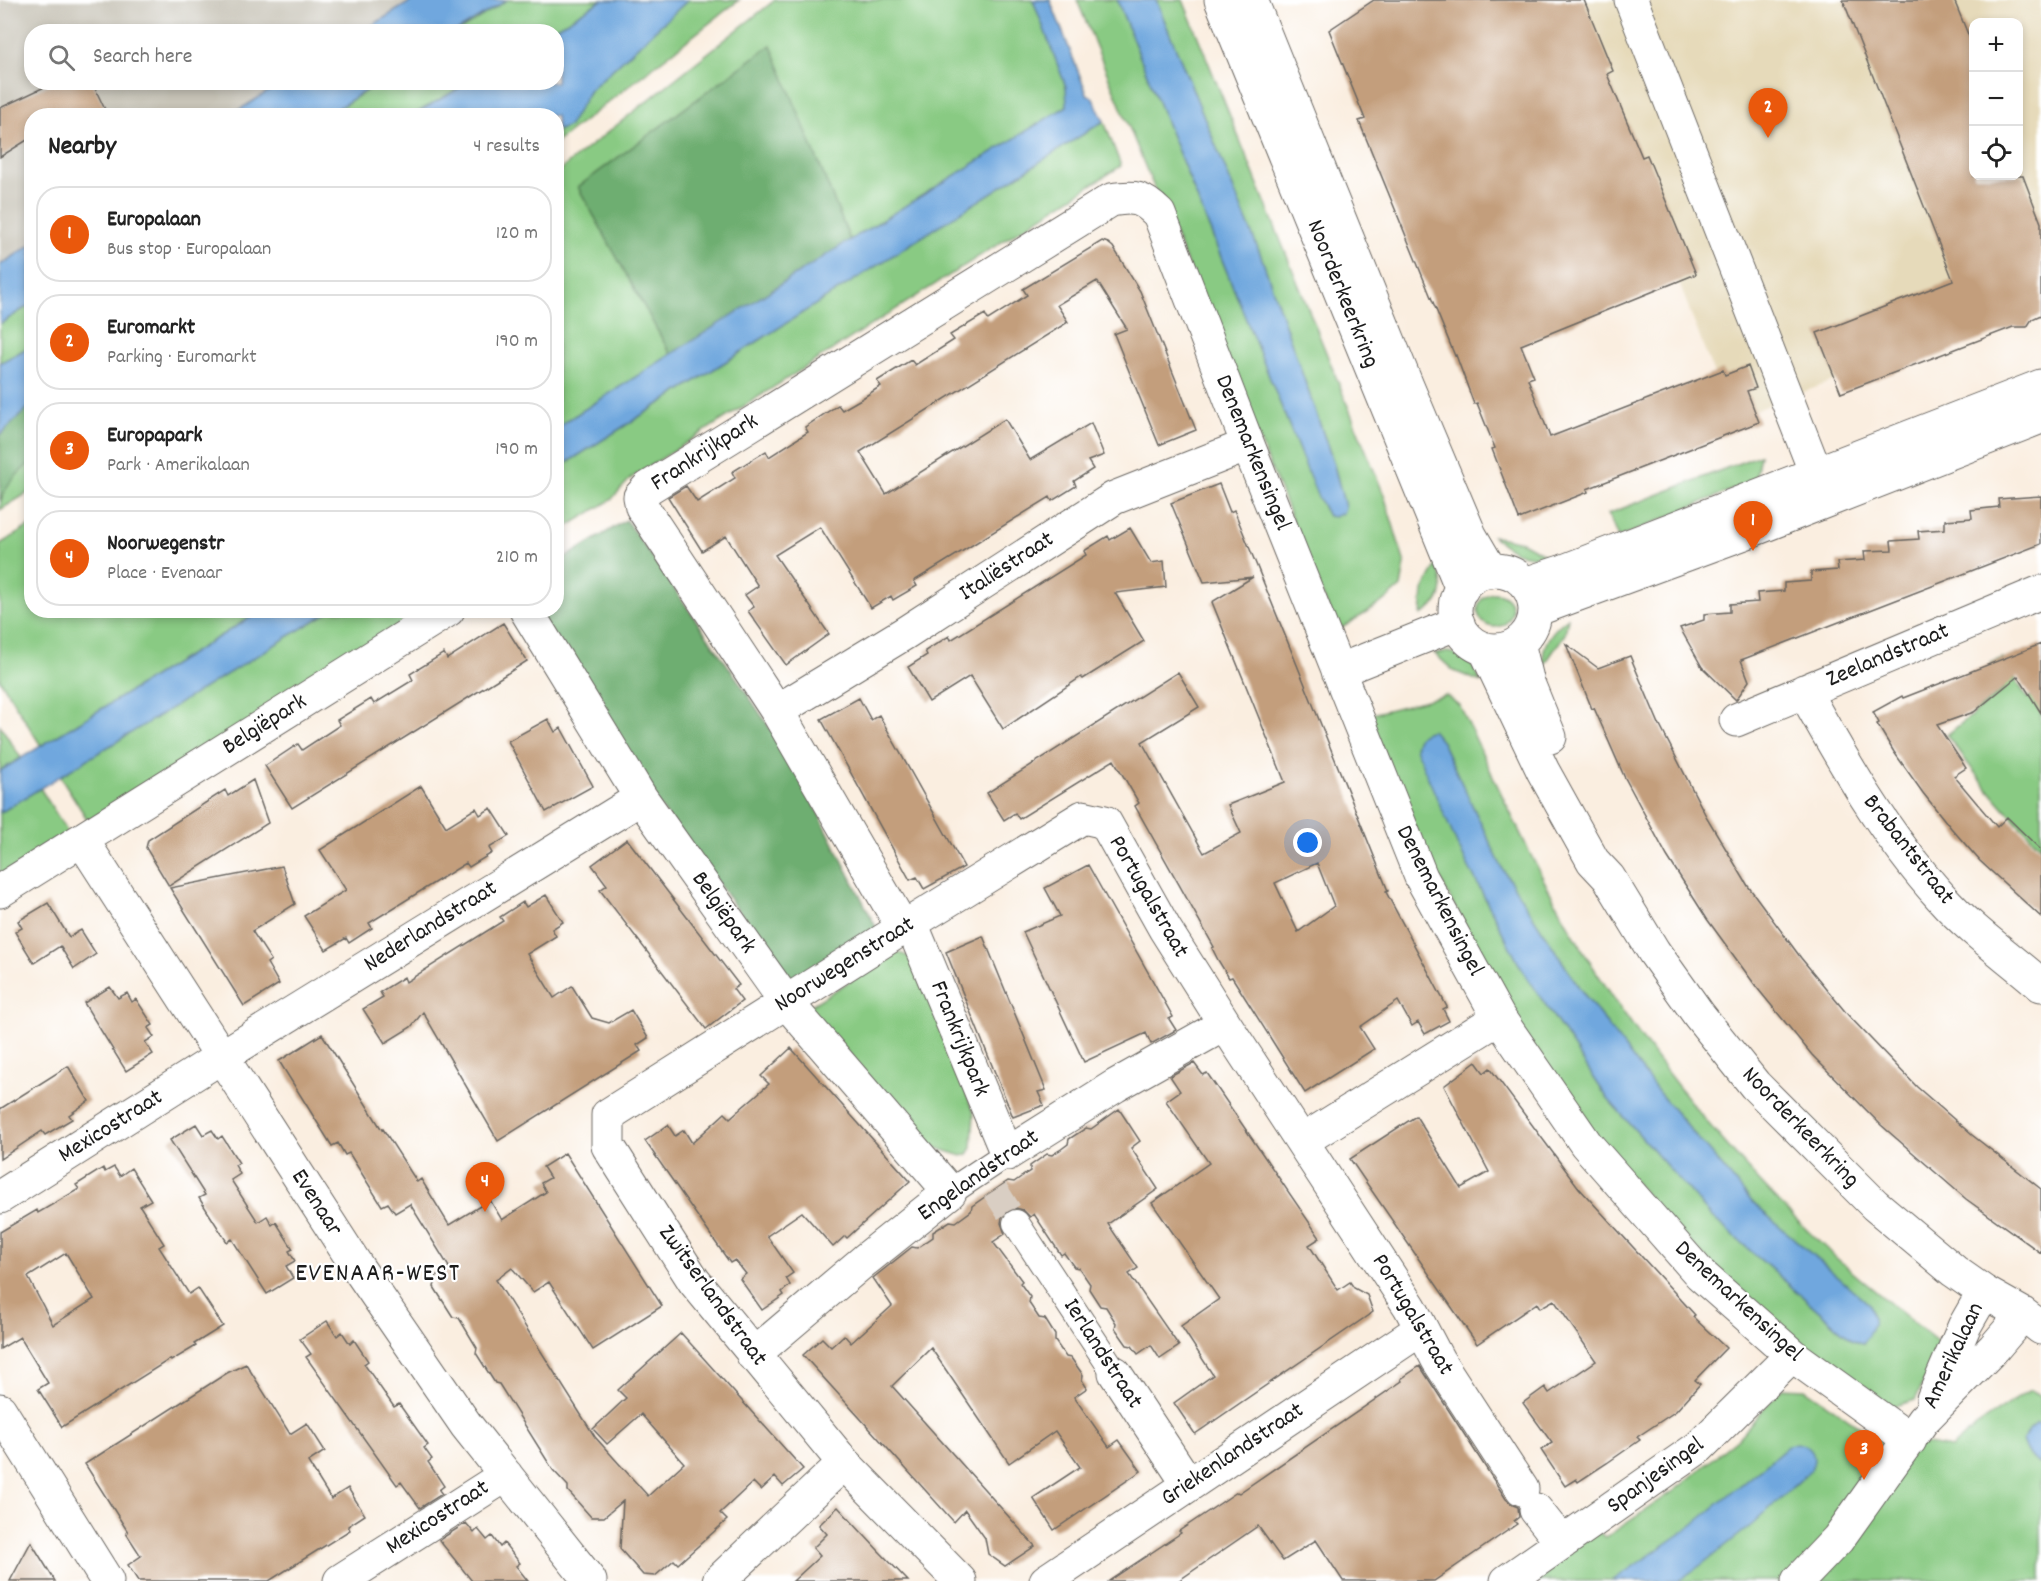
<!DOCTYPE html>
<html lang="en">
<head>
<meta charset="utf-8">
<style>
  :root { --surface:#fff; --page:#f2f2f2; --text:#222; --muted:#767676; --line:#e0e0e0; --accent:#ea580c }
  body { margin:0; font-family:Dekko,sans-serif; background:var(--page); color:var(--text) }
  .controls { position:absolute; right:18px; top:18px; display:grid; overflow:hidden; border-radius:12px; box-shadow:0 3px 9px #0003 }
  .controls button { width:54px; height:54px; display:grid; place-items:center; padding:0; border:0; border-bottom:2px solid var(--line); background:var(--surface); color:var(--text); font:30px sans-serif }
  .you { position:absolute; left:1308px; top:843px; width:21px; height:21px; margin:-15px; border:4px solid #fff; border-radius:50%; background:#1a73e8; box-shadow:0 0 0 9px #1a73e833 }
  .badge { display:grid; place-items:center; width:39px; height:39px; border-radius:50%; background:var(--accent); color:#fff; font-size:20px; font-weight:700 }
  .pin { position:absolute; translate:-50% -50px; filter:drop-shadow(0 2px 3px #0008) }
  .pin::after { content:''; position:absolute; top:32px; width:21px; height:18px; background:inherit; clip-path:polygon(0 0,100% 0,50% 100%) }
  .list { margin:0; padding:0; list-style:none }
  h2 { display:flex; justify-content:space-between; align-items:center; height:78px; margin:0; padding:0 24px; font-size:26px }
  h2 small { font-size:20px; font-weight:400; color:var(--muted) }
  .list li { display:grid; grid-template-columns:39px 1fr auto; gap:18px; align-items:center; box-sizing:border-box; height:96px; margin:0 12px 12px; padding:0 12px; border:2px solid var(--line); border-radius:24px }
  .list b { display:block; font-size:22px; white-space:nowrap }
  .list p { margin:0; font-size:20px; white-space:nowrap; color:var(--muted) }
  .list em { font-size:20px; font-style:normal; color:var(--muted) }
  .icon { flex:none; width:33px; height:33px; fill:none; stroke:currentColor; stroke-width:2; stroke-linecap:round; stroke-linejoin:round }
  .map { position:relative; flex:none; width:2041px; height:1581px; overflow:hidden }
  .search { position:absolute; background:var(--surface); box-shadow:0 3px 9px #0003; left:24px; top:24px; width:540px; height:66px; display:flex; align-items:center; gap:15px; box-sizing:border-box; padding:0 21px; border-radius:24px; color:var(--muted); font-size:22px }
  .panel { position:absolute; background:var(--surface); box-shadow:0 3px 9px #0003; left:24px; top:108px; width:540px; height:510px; border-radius:24px }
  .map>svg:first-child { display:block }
  .built { fill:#e6daba; fill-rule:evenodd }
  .industrial { fill:#c8c4b8 }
  .green { fill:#89ca83; stroke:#527350; stroke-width:1.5; fill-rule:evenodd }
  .forest { fill:#6eae71; stroke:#456546; stroke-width:1.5 }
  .water { fill:#6fa7de; stroke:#46627d; stroke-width:1.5 }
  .building { fill:#c39e7c; fill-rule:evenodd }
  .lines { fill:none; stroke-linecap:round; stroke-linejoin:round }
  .pedestrian-tunnel { stroke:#d9cec3; stroke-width:26; stroke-dasharray:26 13; stroke-linecap:butt }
  .pedestrian-casing { stroke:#6a6661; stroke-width:28 }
  .minor-casing { stroke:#6a6661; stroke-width:35 }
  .tertiary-casing { stroke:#6a6661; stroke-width:35 }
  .pedestrian { stroke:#fff; stroke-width:26 }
  .minor { stroke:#fff; stroke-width:33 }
  .tertiary { stroke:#fff; stroke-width:33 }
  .labels { text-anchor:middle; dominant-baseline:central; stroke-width:4.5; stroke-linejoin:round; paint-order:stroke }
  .street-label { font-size:24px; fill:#1c1c1c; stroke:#fff }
  .neighbourhood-label { font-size:26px; letter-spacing:1.5px; fill:#1c1c1c; stroke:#fff }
</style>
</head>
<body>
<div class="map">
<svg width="2041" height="1581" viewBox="0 0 2041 1581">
  <rect width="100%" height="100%" fill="#fff"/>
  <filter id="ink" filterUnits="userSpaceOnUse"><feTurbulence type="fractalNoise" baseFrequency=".0167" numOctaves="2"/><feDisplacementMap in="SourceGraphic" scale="12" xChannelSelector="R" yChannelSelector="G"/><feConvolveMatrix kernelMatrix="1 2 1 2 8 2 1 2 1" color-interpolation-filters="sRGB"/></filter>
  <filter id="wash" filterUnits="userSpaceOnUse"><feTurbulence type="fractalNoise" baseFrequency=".008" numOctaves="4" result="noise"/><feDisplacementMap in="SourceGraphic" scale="24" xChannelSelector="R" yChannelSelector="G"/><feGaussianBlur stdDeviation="1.35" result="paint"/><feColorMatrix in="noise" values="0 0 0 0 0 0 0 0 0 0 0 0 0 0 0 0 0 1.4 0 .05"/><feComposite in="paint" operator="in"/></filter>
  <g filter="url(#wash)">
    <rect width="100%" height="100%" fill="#faeee0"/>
    <!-- built -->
    <path class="built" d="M1571,0H2041V304L1731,419ZM1974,22H2018V176H1974Z"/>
    <!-- industrial -->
    <path class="industrial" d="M0,0H462L416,31L32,32V82L341,83L293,115L32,116L31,269L0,288Z"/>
    <!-- green -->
    <path class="green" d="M507,0H602L551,31L457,32Z
      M688,0H739L557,142V131L569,125L590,90Z
      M775,0H1050L1087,94L850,240L770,46L578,187L671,355L557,427L556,173Z
      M1077,0H1117L1318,497L1328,516L1345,507L1333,461L1261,256L1156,0H1183L1384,495L1405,564L1401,587L1387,599L1342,628L1335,625L1191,272L1147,171Z
      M378,83H468L413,115L327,116Z
      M1104,121L1121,166L631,478L611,500L557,533V469Z
      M31,304V346L0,363V324Z
      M1760,455L1755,480L1618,538L1608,514Z
      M31,462V491L0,510C0,489 16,474 31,462Z
      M31,525L32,610H248L251,617L41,746L0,680V544Z
      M1493,536L1522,542L1544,554C1527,561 1505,548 1493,536Z
      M1437,564C1445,587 1445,602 1421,615L1423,591Z
      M1478 610a17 17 0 1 1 34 0a17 17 0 1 1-34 0Z
      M330,611H426L92,827L60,776Z
      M1568,618L1565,634L1544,665C1540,645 1553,629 1568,618Z
      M1448,652C1467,655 1474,666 1481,682L1454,671L1435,654Z
      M2003,658L2027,698L2035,695L2041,704V847C2005,812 1975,775 1947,735L2004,689L1991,663Z
      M1446,695L1460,706C1503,796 1543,889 1597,973C1664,1076 1743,1171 1833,1255C1866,1285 1903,1313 1938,1342L1935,1360L1915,1400L1891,1407L1775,1328L1673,1225L1591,1133L1526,1039L1422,846L1368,715ZM1442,742L1503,870L1580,989L1659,1093L1753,1203L1863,1343L1853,1341L1712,1217L1608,1099L1520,966L1457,844Z
      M0,725L21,758L0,771Z
      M40,788L70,836L0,880V813Z
      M897,952L915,959L974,1113L972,1148L968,1154L962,1156L927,1145L808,1007Z
      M1782,1388L1805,1389L1872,1435L1951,1448L1976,1426L2030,1390L2041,1396V1424L2036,1423L2028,1430L2023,1440L2037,1463L2041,1465V1581H1521L1597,1531L1606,1537L1675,1490L1737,1439Z"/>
    <!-- forest -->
    <path class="forest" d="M771,45L850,240L671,355L578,187Z
      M31,405V462C18,473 6,485 0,501V435Z
      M626,520L738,680L793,763L877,929L792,982L640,780L534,611L556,610L557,563Z"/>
    <!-- water -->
    <path class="water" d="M413,0H507L457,31H363Z
      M602,0H688L590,90L569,126L557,131L556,116L413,115L468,83L556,82V32L551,31Z
      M1033,0H1050L1087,94L1092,97L1104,121L557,469V427L850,240L1067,106L1066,87Z
      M1117,0H1156L1261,256L1333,462L1345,507L1343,513L1334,517L1328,516L1318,497Z
      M283,82H378V83L327,115H231Z
      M31,245V304L0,324V265Z
      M31,346V405L0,435V363Z
      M261,611H330L0,813V771Z
      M1432,730L1442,742L1503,870L1580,989L1659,1093L1753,1203L1869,1304C1876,1324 1875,1325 1863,1343L1853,1341L1712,1217L1608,1099L1520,966L1457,844L1415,748C1417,737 1420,733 1432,730Z
      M2036,1423L2041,1424V1465C2031,1460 2026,1450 2023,1440L2028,1430Z
      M1796,1443C1812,1445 1818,1456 1811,1470L1753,1524L1701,1565L1678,1581H1612L1689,1528L1789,1445Z"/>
    <g id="blocks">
      <!-- building -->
      <path class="building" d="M1374,0H1584L1613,71L1607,74L1642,157L1647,155L1696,274L1521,345L1534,377L1528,379L1550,437L1723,370L1725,375L1748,366L1756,388L1747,391L1759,422L1587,489L1588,492L1519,519L1492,449L1495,448L1477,403L1474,404L1456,355L1455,356L1359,121L1365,119L1329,30Z
        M1843,0H1954L1974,49V176H2023L2041,223V315L2032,319L2027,327H2013L1841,393L1817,333L1953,280Z
        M55,82H92L108,116H32V137L0,157V108Z
        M1102,241L1108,243L1113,247L1140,291L1196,430L1159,445L1114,334L1127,329L1097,281L1057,305L1068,322L860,452L886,494L1005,419L1030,460L1091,423L1104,455L1088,461L1093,469L1074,481L1076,486L1052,501L1050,497L914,581L917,586L893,600L891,596L871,608L820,527L775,555L829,634L786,665L748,611L754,607L745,595L758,586L726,536L702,551L668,497L686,486L697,502L735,478L732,472L766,451L769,457L808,432L805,427L838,405L842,410L861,399L881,386L877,381L911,360L915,365L954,340L950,335L985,314L988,320L1027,295L1023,289Z
        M1219,484L1230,512L1234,510L1293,655L1388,891L1386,892L1447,1007L1443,1009L1449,1021L1425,1034L1418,1022L1412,1026L1398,1001L1360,1027L1374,1049L1305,1093L1232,977L1229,978L1218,960L1212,948L1214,947L1135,806L1139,803L1114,760L1019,819L1015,813L1004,820L987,793L1178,672L1199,707L1142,742L1204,853L1241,833L1228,805L1285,782L1212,602L1253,577L1204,582L1171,503ZM1317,863L1334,906L1298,932L1275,883Z
        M2041,496V544L1741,660L1749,681L1736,700L1702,667L1680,628L1704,620V614L1730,612V604L1758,602L1757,593L1784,591V583L1811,581V572L1838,570L1837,562L1865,560L1864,551L1892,550L1891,541L1919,539L1918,531L1945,529V520L1972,518L1971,510L1999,507L1998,499Z
        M1130,528L1151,563L1164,561L1166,587L1115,593L1144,641L1083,679L1081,677L1003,729L970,676L929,702L908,667L927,655L925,651L949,636L951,640L1086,555L1084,551L1108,536L1110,540Z
        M503,623L527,661L292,808L265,766L298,744L302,750L340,725L337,720L371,699L374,704L413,680L410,674L444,653L447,659Z
        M1566,644L1598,668L1630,656L1659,724L1706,816L1748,886L1801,958L1848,1015L1917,1087L1972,1135L2041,1189V1253L1966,1199L1881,1125L1812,1055L1758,989L1707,919L1667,856L1624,776L1594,708L1592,709Z
        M2041,644V713L2018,676L1974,712L1937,725L1966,768L1954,776L1975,801L1997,827L2007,817L2041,850V917L1980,861L1951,828L1923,793L1894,752L1877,724L1879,723L1873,712L1902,696L1903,698Z
        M859,698L871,720L879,715L964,867L924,889L917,877L910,880L821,719Z
        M548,719L555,732L561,728L593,786L546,812L508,741Z
        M253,780L268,823L169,886L146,848L148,840L225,790L228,796Z
        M421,786L446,827L476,808L480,815L491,808L509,836L489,848L492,853L469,867L466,863L369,923L372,928L349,943L346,938L326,950L304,916L346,890L320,850Z
        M627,839L739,985L733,989L742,1001L706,1029L600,890L607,885L592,865Z
        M1088,865L1173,1017L1169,1019L1176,1030L1151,1044L1146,1033L1084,1062L1023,932L1060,916L1045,888Z
        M282,866L295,904L252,931L271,960L267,963L279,984L244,1006L170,888Z
        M546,895L563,922L552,929L556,936L527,954L554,998L572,986L592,1018L609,1023L631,1010L648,1038L637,1045L641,1051L498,1141L423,1012L411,1027L385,1043L363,1009L383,997L380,992L404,977L406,982L503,921L500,917L523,902L526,907Z
        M48,903L69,937L81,930L96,954L74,969L60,946L34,963L15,932L22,928L18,921Z
        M983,936L1046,1090L1038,1092L1044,1105L1013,1117L946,952Z
        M110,987L118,998L127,993L132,1002L136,999L153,1025L148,1028L154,1037L145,1042L153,1054L126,1071L84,1003Z
        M322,1034L382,1130L383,1129L417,1182L421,1179L449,1225L490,1200L502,1220L546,1192L541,1183L550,1178L543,1167L565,1153L662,1306L593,1350L549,1282L533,1292L512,1268L496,1280L595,1437L648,1496L684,1463L641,1414L607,1444L593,1429L626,1398L618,1390L681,1333L803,1469L783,1486L775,1477L761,1490L753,1482L720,1513L727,1520L678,1564L674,1560L655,1576L643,1575L620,1549L623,1501L604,1517H591L568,1491V1486L553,1470L499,1384L495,1383L476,1353L477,1348L459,1318L453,1317L434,1287L437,1275L449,1267L410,1204L395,1213L388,1203L382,1206L349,1153L345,1155L338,1143L332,1146L279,1061Z
        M791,1048L910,1181L847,1238L845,1236L833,1247L802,1212L767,1236L793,1273L786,1278L790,1285L782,1292L784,1295L762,1310L740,1279L746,1274L735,1260L730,1263L645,1141L668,1125L675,1136L684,1130L692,1143L725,1113L730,1118L769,1084L761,1076Z
        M1476,1062L1484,1073L1490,1068L1579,1188L1695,1315L1693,1317L1726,1348L1695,1380L1700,1384L1676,1411L1637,1437L1640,1440L1607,1463L1578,1482L1576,1479L1565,1486L1541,1450L1552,1443L1523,1403L1545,1387L1549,1393L1596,1361L1554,1300L1540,1308L1537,1303L1477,1344L1350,1159L1416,1116L1461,1188L1489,1172L1444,1086Z
        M1194,1063L1203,1075L1207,1073L1320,1238L1309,1245L1338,1290L1350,1282L1354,1288L1367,1295L1373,1312L1195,1434L1174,1403L1213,1375L1181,1326L1219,1299L1152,1203L1209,1163L1166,1101L1180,1091L1170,1076Z
        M68,1066L89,1101L69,1115L72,1119L45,1135L42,1131L0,1159V1109Z
        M1119,1109L1140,1141L1131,1148L1158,1189L1108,1224L1138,1268L1129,1274L1179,1346L1160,1359L1151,1345L1138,1354L1132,1346L1127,1345L1115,1328L1116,1323L1106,1307L1100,1306L1089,1289L1090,1284L1079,1268L1074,1267L1064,1253L1061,1255L1034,1214L1030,1217L1023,1210L1016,1208L1007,1211L1002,1217L1001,1223L1005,1234L993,1242L1022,1281L1020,1283L1030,1297L1029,1303L1039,1318L1045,1319L1055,1335V1341L1066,1357L1071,1358L1083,1375L1082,1380L1087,1388L1074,1397L1109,1447L1119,1440L1141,1471L1054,1530L1033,1498L1080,1467L1055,1431L1009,1463L931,1348L892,1386L1035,1546L1005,1566L988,1554L985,1538L965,1510L954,1522L803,1355L822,1338L831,1347L844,1335L851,1343L892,1306L873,1278L878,1274L912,1247L917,1248L933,1237V1232L950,1221L956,1222L971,1211L972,1206L989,1194L1008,1181L1014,1182L1021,1177L1030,1171V1166L1047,1154L1052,1155L1060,1150L1068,1144L1069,1139L1086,1128L1091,1129Z
        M196,1124L203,1135L212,1130L218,1139L222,1136L239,1163L235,1165L240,1174L231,1180L258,1222L267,1216L272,1225L276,1222L293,1249L289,1251L295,1261L286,1266L293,1278L267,1294L232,1239L227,1242L199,1198L205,1195L170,1140Z
        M114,1167L120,1176L131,1168L151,1200L140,1206L164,1244L159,1247L189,1294L198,1288L223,1326L194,1344L196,1346L171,1361L170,1359L62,1427L38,1389L48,1383L20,1337L0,1349V1232L37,1210L38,1213L79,1189L76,1185L103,1168L105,1172ZM66,1253L94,1299L53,1325L28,1277Z
        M327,1321L337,1336L342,1332L350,1344L354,1340L368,1361L364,1364L394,1407L399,1404L428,1445L424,1448L432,1459L428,1462L444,1486L439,1490L442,1494L420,1508L401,1482L397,1485L306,1357L311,1354L300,1339Z
        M246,1364L290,1434L307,1423L325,1451L308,1462L331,1499L348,1488L365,1515L348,1526L350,1530L269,1581H138L128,1565L141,1556L126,1533L128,1532L85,1464L227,1373Z
        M1420,1366L1506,1499L1513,1505L1518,1507L1519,1517L1514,1521L1517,1524L1507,1531L1434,1581H1343L1316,1540L1283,1561L1258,1526L1178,1581H1109L1181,1533L1179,1531L1237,1492L1239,1493L1402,1381L1401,1379Z
        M838,1507L878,1550L908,1581H793L820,1556L813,1548L827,1534L819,1525Z
        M466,1523L474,1533L478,1529L487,1540L492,1536L500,1547L504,1543L520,1563L516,1566L528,1581H472L439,1540Z
        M31,1542L55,1581H10Z"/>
    </g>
  </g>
  <g filter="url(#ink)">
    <use href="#blocks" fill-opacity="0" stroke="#6a6661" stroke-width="1.5"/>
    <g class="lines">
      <!-- pedestrian-tunnel -->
      <path class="pedestrian-tunnel" d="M995,1190L1016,1223"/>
      <!-- pedestrian casing -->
      <g class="pedestrian-casing">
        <path id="pedestrian" d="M950,1192L1007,1154
          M1016,1223L1115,1373"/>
      </g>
      <!-- minor casing -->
      <g class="minor-casing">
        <path id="minor" d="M1631,0L1826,499
          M526,610L641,798L786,1002L950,1192L865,1260L753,1355
          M1338,671L1458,623
          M1804,691C1844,763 1885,835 1941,897C1970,930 2008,956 2041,985
          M777,711L905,633L1114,498L1248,445
          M1736,720L2041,592
          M82,840L358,1268L466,1425L590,1581
          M0,891L448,610
          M911,923L1007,1154L1115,1086L1225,1024
          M903,928L777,711L642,507L640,497L648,488L1111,200C1135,196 1142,197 1159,214L1248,445L1421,877L1499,1018L1586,1144L1700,1274L1792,1355L1910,1440
          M1302,1141L1499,1018
          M0,1197L221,1057L641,798
          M1115,1373L1189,1485
          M0,1410L107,1581
          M1536,1510L1562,1543
          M340,1581L506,1475
          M719,1581L844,1463
          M960,1581L844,1463L694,1281L608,1146V1115L911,923L1083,817L1105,822L1165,929L1225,1024L1410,1307L1438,1360L1522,1489
          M1046,1581L1421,1329
          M1507,1581L1699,1447L1792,1355"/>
      </g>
      <!-- tertiary casing -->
      <g class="tertiary-casing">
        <path id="tertiary" d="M1221,0L1462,589
          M1251,0L1407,386L1470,535L1491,571
          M1455 610a40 40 0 1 1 80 0a40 40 0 1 1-80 0Z
          M1525,584L1564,571L2041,386
          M1535,610L1747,532L2041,417
          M1518,643L1528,683L1550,737
          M1485,649L1543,771L1593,861L1609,878L1654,952L1699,1015L1755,1085L1875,1205L1954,1271L1984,1292L2023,1314L2041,1328
          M1933,1399L1964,1327L1984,1292
          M1798,1581L1838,1539L1923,1420L1994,1348L2023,1314"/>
      </g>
      <!-- pedestrian -->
      <use href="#pedestrian" class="pedestrian"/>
      <!-- minor -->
      <use href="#minor" class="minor"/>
      <!-- tertiary -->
      <use href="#tertiary" class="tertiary"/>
    </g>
  </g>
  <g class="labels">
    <!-- street labels -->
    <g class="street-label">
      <text transform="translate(1342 294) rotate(68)">Noorderkeerkring</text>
      <text transform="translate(705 453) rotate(-33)">Frankrijkpark</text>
      <text transform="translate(1252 453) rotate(68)">Denemarkensingel</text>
      <text transform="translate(1007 567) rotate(-33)">Italiëstraat</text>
      <text transform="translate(1888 656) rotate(-23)">Zeelandstraat</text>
      <text transform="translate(265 725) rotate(-32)">Belgiëpark</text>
      <text transform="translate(1908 850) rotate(52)">Brabantstraat</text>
      <text transform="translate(1148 897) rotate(60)">Portugalstraat</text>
      <text transform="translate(1439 901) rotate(63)">Denemarkensingel</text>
      <text transform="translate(723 913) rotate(55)">Belgiëpark</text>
      <text transform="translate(431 927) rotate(-32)">Nederlandstraat</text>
      <text transform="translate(845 965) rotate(-32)">Noorwegenstraat</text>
      <text transform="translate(959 1039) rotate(68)">Frankrijkpark</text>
      <text transform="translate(111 1127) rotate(-32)">Mexicostraat</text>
      <text transform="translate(1800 1128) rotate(46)">Noorderkeerkring</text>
      <text transform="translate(979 1176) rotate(-35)">Engelandstraat</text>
      <text transform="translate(316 1203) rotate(57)">Evenaar</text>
      <text transform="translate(712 1296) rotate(54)">Zwitserlandstraat</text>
      <text transform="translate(1738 1302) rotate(43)">Denemarkensingel</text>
      <text transform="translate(1412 1315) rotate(59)">Portugalstraat</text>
      <text transform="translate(1102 1354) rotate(57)">Ierlandstraat</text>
      <text transform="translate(1954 1356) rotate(-65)">Amerikalaan</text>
      <text transform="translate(1233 1455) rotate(-34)">Griekenlandstraat</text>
      <text transform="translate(1656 1476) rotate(-36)">Spanjesingel</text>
      <text transform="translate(438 1518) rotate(-33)">Mexicostraat</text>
    </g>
    <!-- neighbourhood labels -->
    <g class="neighbourhood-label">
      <text x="378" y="1274">EVENAAR-WEST</text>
    </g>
  </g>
</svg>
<div class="controls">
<button>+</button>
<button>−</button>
<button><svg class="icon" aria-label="locate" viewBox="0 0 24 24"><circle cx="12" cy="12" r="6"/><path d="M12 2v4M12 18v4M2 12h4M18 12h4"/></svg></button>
</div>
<div class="you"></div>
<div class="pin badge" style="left:1753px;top:551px">1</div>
<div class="pin badge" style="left:1768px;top:138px">2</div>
<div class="pin badge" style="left:1864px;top:1480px">3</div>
<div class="pin badge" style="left:485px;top:1212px">4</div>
<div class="search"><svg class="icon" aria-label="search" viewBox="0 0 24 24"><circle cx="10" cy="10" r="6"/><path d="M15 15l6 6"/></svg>Search here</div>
<section class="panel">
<h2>Nearby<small>4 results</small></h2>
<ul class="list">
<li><span class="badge">1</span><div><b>Europalaan</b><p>Bus stop · Europalaan</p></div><em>120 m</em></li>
<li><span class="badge">2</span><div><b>Euromarkt</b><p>Parking · Euromarkt</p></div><em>190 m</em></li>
<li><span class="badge">3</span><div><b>Europapark</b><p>Park · Amerikalaan</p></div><em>190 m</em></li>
<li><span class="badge">4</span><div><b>Noorwegenstr</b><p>Place · Evenaar</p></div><em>210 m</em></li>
</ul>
</section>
</div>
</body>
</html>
